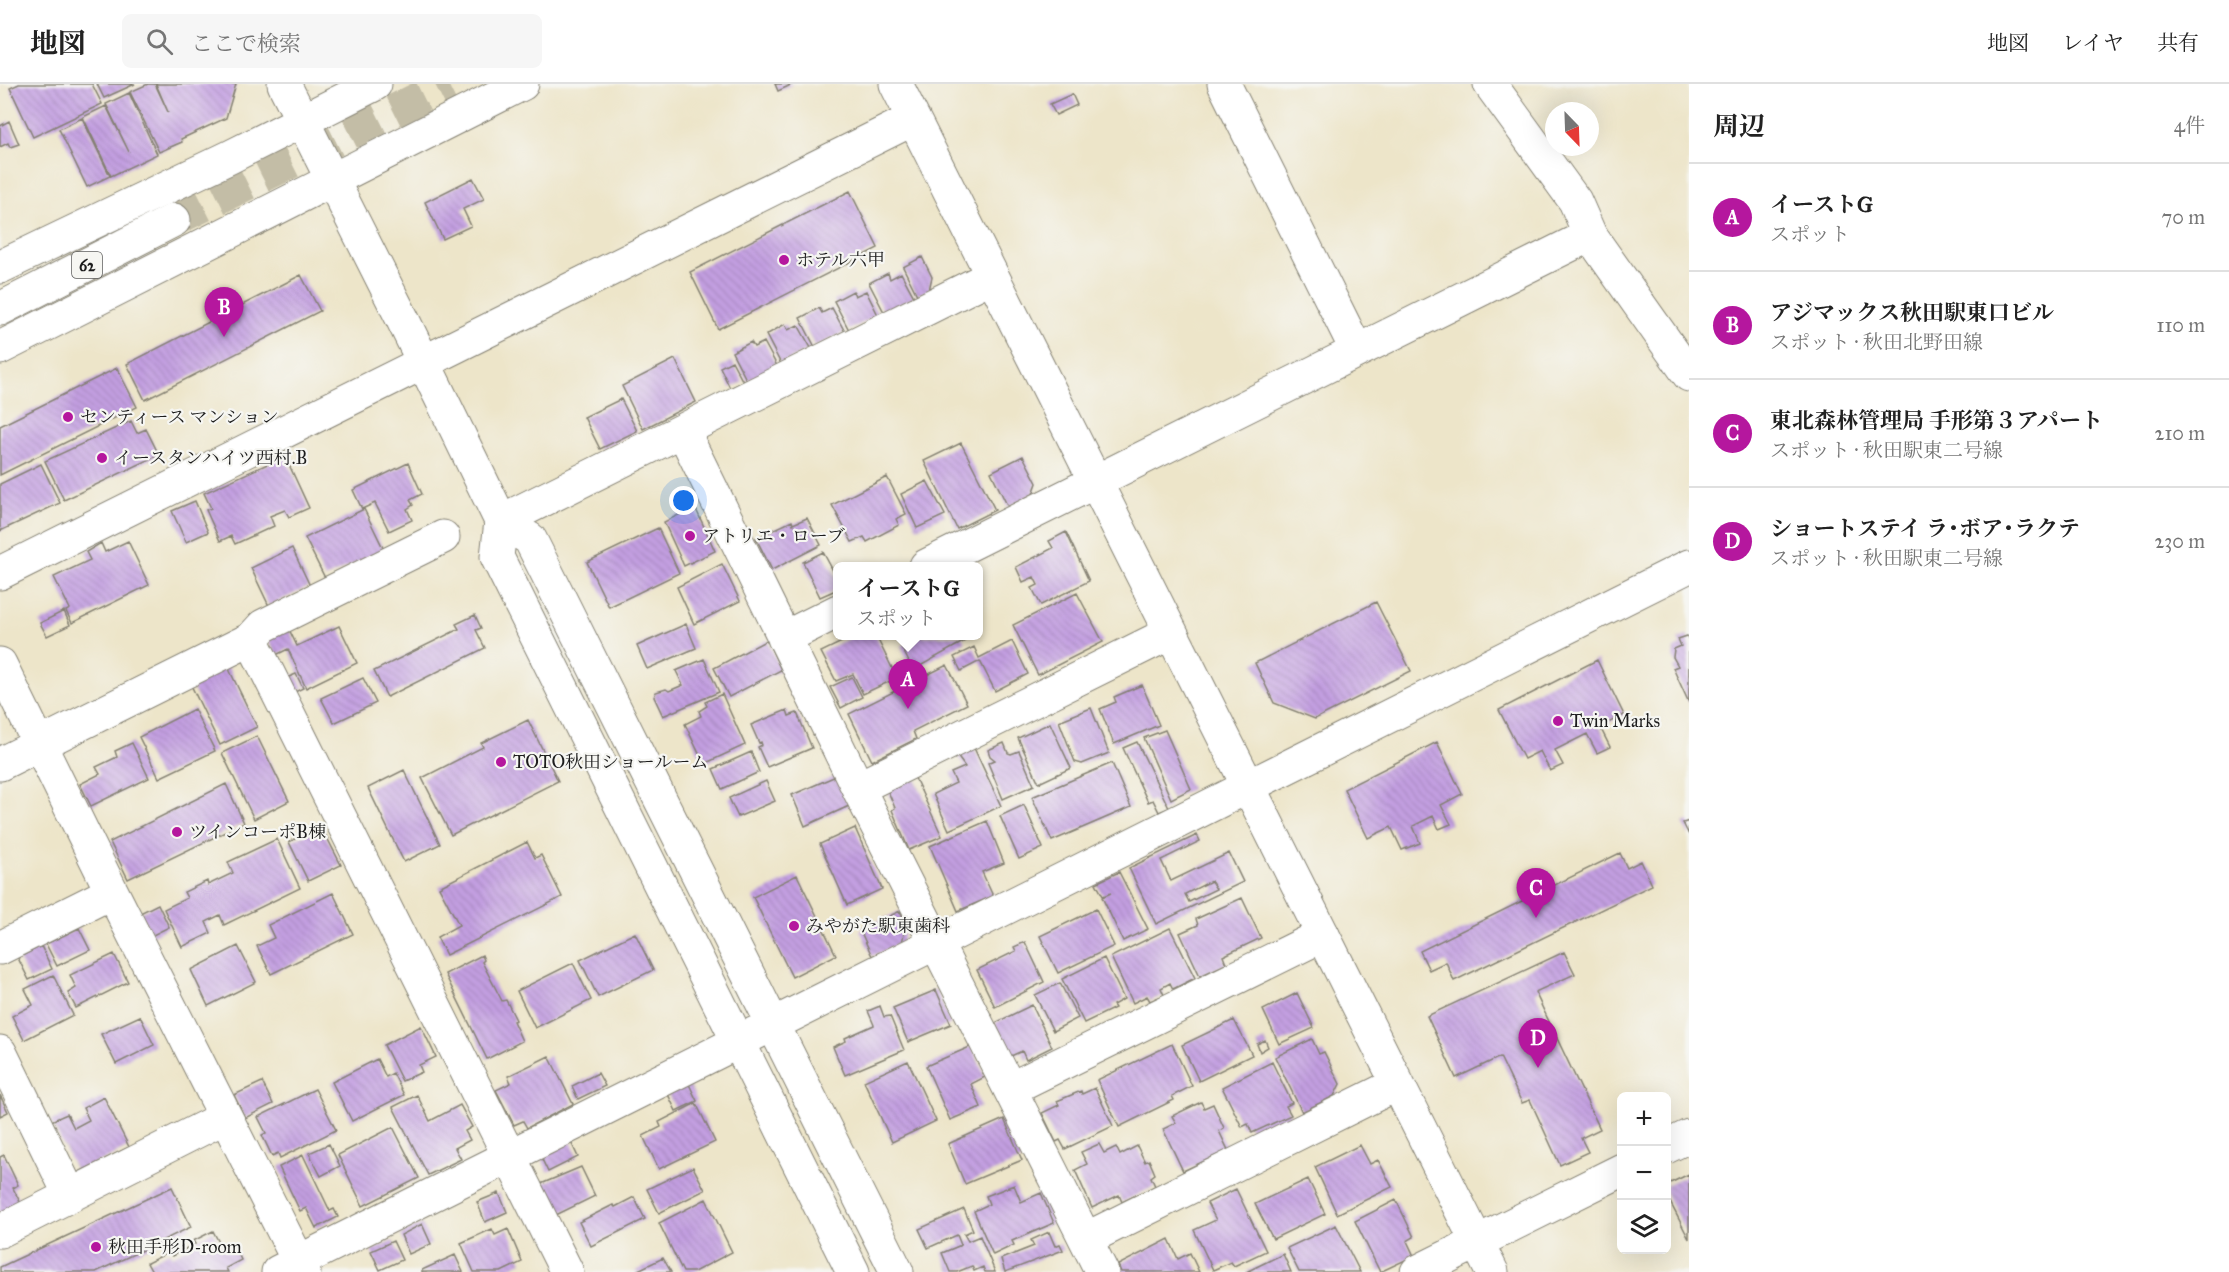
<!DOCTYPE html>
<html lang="ja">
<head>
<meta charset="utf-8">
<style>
  :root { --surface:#fff; --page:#f6f6f6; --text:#222; --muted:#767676; --line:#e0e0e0; --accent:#b5179e }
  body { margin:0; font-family:"IM FELL Great Primer","Noto Serif JP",serif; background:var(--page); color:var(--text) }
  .controls { position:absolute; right:18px; bottom:18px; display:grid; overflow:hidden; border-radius:9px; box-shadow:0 6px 24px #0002 }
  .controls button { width:54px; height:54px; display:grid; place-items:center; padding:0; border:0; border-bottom:2px solid var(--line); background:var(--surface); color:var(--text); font:30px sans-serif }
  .compass { position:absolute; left:1545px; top:18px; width:54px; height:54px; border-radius:50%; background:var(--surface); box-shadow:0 6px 24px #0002; rotate:157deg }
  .you { position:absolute; left:684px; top:417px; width:21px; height:21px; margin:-15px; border:4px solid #fff; border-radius:50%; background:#1a73e8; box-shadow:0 0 0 9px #1a73e833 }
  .badge { display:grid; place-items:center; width:39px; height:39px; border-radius:50%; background:var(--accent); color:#fff; font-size:20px; font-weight:700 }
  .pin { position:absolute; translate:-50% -50px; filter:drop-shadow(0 2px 3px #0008) }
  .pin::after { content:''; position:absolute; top:32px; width:21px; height:18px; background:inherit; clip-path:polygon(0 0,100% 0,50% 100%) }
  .popup { position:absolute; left:833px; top:478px; width:150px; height:78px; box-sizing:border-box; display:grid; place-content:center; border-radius:9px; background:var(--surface); filter:drop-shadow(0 2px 4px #0005); font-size:20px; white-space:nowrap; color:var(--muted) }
  .popup b { font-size:22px; color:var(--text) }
  .popup::after { content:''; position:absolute; left:50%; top:100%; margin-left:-12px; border:12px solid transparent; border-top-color:var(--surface) }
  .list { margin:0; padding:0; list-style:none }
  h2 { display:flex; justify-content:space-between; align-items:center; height:78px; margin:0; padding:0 24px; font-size:26px }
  h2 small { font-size:20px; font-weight:400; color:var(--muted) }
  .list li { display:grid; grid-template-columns:39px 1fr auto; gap:18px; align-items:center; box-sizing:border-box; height:108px; padding:0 24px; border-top:2px solid var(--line) }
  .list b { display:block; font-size:22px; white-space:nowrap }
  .list p { margin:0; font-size:20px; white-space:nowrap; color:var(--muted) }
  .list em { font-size:20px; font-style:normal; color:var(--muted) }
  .icon { flex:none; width:33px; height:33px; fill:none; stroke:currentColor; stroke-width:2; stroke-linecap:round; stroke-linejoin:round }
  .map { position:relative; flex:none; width:1689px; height:1188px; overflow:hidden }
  header { display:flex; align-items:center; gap:36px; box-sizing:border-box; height:84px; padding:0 30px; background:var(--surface); border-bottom:2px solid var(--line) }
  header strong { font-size:28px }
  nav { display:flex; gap:33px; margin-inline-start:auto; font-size:21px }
  .search { width:420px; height:54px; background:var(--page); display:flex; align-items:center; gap:15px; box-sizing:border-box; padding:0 21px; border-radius:9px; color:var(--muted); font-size:22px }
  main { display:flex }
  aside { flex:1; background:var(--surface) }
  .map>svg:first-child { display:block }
  .building { fill:url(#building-back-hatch); fill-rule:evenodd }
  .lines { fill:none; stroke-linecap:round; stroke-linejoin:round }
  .motorway-tunnel { stroke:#c3bda6; stroke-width:33; stroke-dasharray:33 16; stroke-linecap:butt }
  .minor-casing { stroke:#848072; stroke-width:35 }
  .tertiary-casing { stroke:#848072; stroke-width:35 }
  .motorway-casing { stroke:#848072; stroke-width:35 }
  .minor { stroke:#fff; stroke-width:33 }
  .tertiary { stroke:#fff; stroke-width:33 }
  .motorway { stroke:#fff; stroke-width:33 }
  .poi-dot { fill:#b5179e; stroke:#f6f6f2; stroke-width:2 }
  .labels { text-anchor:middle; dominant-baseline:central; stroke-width:4.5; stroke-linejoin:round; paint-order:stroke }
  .shield { fill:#f6f6f2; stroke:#5d5d5c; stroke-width:1.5 }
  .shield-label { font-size:16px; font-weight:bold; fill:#1c1c1c }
  .poi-label { font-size:18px; fill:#1c1c1c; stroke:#f6f6f2; text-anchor:start }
</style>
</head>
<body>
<header>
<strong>地図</strong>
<div class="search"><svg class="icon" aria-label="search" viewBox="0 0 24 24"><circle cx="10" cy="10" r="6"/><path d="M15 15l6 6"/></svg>ここで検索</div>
<nav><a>地図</a><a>レイヤ</a><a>共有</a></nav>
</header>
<main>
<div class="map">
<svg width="1689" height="1188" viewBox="0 0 1689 1188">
  <defs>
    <pattern id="building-back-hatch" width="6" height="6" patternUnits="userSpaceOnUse" patternTransform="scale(1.5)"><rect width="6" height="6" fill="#c39fe1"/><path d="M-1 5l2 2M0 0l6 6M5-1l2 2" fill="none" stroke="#a788c0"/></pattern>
  </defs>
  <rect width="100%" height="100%" fill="#f6f6f2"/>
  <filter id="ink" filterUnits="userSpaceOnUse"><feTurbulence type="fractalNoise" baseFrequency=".0167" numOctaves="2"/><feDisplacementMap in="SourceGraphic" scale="12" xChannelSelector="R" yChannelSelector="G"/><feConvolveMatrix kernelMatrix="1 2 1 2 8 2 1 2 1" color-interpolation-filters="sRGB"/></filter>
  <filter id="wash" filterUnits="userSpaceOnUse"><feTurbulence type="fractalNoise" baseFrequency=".008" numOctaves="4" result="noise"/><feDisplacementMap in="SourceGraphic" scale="24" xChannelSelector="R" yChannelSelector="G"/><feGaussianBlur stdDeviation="1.35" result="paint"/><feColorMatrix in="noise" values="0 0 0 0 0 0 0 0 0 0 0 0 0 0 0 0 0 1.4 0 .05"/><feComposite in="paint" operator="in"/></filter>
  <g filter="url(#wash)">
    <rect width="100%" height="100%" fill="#ede5c9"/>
    <g id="blocks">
      <!-- building -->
      <path class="building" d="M19,0H92L102,20L33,53L10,4Z
        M97,0H135L104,14Z
        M148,0H155L168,28L156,0H236L226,34L181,55L182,58L159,68L130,8Z
        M775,0H793L778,7Z
        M129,9L157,70L111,92L83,33L106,22L129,68L106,20Z
        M1072,10L1077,21L1056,31L1050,20Z
        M82,34L110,92L87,103L59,45Z
        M9,37L19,60L10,63L8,59L0,63V42Z
        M473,94L484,115L463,125L471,142L443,155L425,118Z
        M850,107L878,164L718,245L690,188Z
        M922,173L932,193L929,206L917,211L903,183Z
        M888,189L890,195L901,189L914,213L884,228L869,199Z
        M301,191L320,227L145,316L127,280Z
        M853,207L855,212L866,207L878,231L849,246L834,217Z
        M819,224L822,229L832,224L845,248L815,263L800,234Z
        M785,240L788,246L798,241L811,264L781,280L766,251Z
        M751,258L754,263L764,258L777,282L747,297L732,268Z
        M675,275L696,318L643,345L622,302Z
        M732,277L743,298L730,304L720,283Z
        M117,284L137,323L0,391V342Z
        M621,315L637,347L600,365L584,333Z
        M131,337L137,349L146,345L159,371L64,416L45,377Z
        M961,359L995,426L957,445L924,377Z
        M285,372L309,424L289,433L285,426L270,432L274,442L235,460L231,452L220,457L206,426L211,424L204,409Z
        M1023,372L1037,399L1033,410L1008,423L991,388Z
        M408,379L422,410L410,416L413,421L407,425L412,436L389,447L375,419L362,425L353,406Z
        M41,380L60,419L0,447V400Z
        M887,393L906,430L896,435L899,441L867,458L864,453L852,458L832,421Z
        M927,397L945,431L917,444L901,410Z
        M195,417L208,448L186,458L172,427Z
        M695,423L715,467L684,482L664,438Z
        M364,425L384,466L325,494L305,454Z
        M807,434L821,461L772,486L756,454L792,437L793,440Z
        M658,444L679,489L609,523L587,478Z
        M1066,448L1089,497L1041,521L1032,504L1038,501L1034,493L1023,498L1016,483L1053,464L1049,457Z
        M128,457L149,501L72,539L66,527L70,525L54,493L90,476L86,468L101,459L105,468Z
        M292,464L310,502L269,522L251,484Z
        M823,468L838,496V505L820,513L803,478Z
        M722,480L740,517L694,540L677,503Z
        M1077,509L1103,558L1038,591L1013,541Z
        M1376,518L1411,587L1315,635L1274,619L1255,579Z
        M64,527L70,541L47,552L40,539Z
        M475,531L481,544L476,546L485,564L387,613L374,587L459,545L456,540Z
        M286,539L297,562L339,542L357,579L306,604L288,565L276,571L265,549Z
        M686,540L696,564L647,585L637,562Z
        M854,552H876L897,594L863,610L853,590L836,597L821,568Z
        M901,552H962L965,557L913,586L901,562L907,559Z
        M1687,552L1689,556V619L1673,584L1678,582L1673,573L1674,565L1681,562L1678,555Z
        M767,556L781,586L729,613L714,584Z
        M1012,557L1028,590L995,607L980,577L961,587L954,573L974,563L979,574Z
        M704,575L719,608L663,632L654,613L656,608L666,605L669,607L683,601L676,587Z
        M1597,576L1624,631L1600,643L1610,663L1597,669L1587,650L1555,666L1563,681L1550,687L1540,667L1524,675L1499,626Z
        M227,581L257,643L220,661L190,599Z
        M947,581L967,620L913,647L916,655L872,677L849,630Z
        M296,590L303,604L291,610L284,595Z
        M852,593L862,613L841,624L830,603Z
        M363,594L376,619L334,639L321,614Z
        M1142,601L1159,641L1114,660L1100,625L1116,618L1114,613Z
        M722,610L745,661L704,680L685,640L701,632L699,627L707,622L705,618Z
        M1091,624L1109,669L1082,680L1075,678L1059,637Z
        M194,625L215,667L159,694L139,653Z
        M787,626L789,632L797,629L812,664L767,683L758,663L762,661L761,658L759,659L751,641Z
        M528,636L558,697L451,751L422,694L483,663L481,659Z
        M1050,639L1071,684L1039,699L1018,654Z
        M1165,646L1191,705L1171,715L1144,654Z
        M257,652L289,717L254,735L222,669Z
        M1137,658L1169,724L1159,728L1153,716L1148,718L1123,664Z
        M1437,658L1462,710L1441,721L1451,740L1439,745L1433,732L1413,742L1420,759L1402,766L1391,743L1368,754L1344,705Z
        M132,659L149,694L91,722L80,700L100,690L96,683L117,673L115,667Z
        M1004,659L1008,669L1011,670L1019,667L1034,701L1003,715L988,679L995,676L990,672L988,666Z
        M974,664L1001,722L949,746L933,710L956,699L951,689L965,683L957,672Z
        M751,668L759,688L722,705L713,685Z
        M1112,679L1131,723L1052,757L1032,713Z
        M404,686L440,760L404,778L368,704Z
        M836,692L849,722L805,742L792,711Z
        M915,694L942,752L909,766L892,726L895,724L887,705Z
        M766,697L775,717L738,733L729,714Z
        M226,700L244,739L128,795L110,758Z
        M1024,721L1043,764L1019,775L1000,732Z
        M987,737L1004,779L982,788L993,812L958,827L930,762Z
        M1689,737V751L1683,739Z
        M321,742L341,781L308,797L289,758Z
        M855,744L882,805L847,821L820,760Z
        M1197,751L1200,757L1161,776L1171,797L1229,769L1243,798L1156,840L1129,784ZM1211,797L1216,805L1189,818L1185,810Z
        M277,755L300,804L224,841L220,831L206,838L211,849L182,863L164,825L187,814L184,808L207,797L208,801L233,789L228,778Z
        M527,758L535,774L541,771L562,813L446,871L437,853L459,841L439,803Z
        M1620,769L1627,784L1641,777L1652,801L1454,897L1446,878L1429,886L1420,867Z
        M1119,788L1148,845L1123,857L1102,813L1111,809L1103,812L1096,799Z
        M797,791L836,871L792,893L753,813Z
        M333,809L353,850L271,890L257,862L274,854L268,841Z
        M1242,814L1261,854L1223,872L1226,880L1200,892L1180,849L1198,841L1196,835Z
        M158,820L169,843L151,852L140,829Z
        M1096,825L1114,862L1058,889L1040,852Z
        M900,827L906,840L902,859L872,872L860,846Z
        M79,844L90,866L57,882L46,860Z
        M1170,844L1195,894L1173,905L1170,899L1161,904L1164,911L1150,917L1147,912L1133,919L1111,873Z
        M635,849L653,886L598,913L580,876Z
        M1025,858L1044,898L995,923L977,886L1016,867L1014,863Z
        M41,862L52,885L29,896L18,874Z
        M238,862L256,898L208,922L191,886Z
        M1564,868L1575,890L1535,908L1600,1045L1581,1054L1588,1068L1560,1081L1530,1016L1522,1019L1500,973L1456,994L1427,932Z
        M114,870L128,898L76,924L68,909L76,904L70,891Z
        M482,871L484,876L482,878L502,917L506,916L516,936L513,937L522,957L487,975L445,890Z
        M1104,874L1124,915L1113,921L1115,924L1084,939L1062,895Z
        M573,879L591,916L535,944L517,907Z
        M53,891L73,931L24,956L12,932L33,921L25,905Z
        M1060,899L1078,934L1053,947L1035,911Z
        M936,906L951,940L908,958L893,924Z
        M1297,909L1314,944L1279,960L1263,926Z
        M1032,921L1052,963L1026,976L1022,967L1011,972L995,939Z
        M880,922L884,933L890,932L904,966L845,991L833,963L846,957L845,954L874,941L868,927Z
        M140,932L154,961L116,980L101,950Z
        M1234,936L1252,971L1199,997L1182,961Z
        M421,942L436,973L419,981L422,988L402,997L384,961Z
        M1312,955L1319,970L1324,968L1340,1000L1334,1012L1302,1028L1275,973Z
        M1265,956L1268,963L1260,968L1257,960Z
        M1172,960L1192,1002L1172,1012L1174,1016L1119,1043L1097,996Z
        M972,962L985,993L971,1000L981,1023L950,1036L926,982Z
        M549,972L573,1020L527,1044L523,1037L514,1041L496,1006L511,999L508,992Z
        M377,975L386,993L393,989L404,1011L352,1037L332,998Z
        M908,977L936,1037L892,1058L864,997Z
        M1272,978L1292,1019L1286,1022L1291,1031L1252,1049L1248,1040L1242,1043L1222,1003Z
        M598,989L605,1002L578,1015L572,1002Z
        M687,996L697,1017L676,1027L666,1006Z
        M262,998L273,1020L245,1034L234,1011Z
        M1095,1004L1113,1042L1065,1065L1060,1056L1056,1058L1042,1029L1059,1021L1057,1017L1081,1007L1082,1010Z
        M315,1005L336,1046L280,1074L278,1069L272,1072L262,1051L266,1049L258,1033Z
        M0,1011L8,1028L0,1032Z
        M417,1011L430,1037L460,1021L472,1043L465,1047L470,1056L455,1064L461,1075L428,1091L393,1023Z
        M104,1013L129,1063L77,1089L51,1037L67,1030L74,1044L89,1036L83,1024Z
        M1201,1018L1204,1024L1213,1020L1224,1044L1219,1047L1228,1066L1183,1087L1163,1045L1176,1039L1172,1032Z
        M696,1019L715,1058L659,1085L643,1052L661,1043L659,1038Z
        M1004,1035L1022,1076L965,1100L948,1060Z
        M393,1043L419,1094L363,1122L338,1071Z
        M570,1056L578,1073L548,1088L540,1071Z
        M329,1060L340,1082L321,1092L309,1069Z
        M1099,1060L1104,1069L1116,1063L1120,1071L1137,1062L1145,1078L1149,1076L1155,1090L1151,1093L1155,1102L1122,1118L1119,1111L1092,1124L1075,1086L1087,1080L1081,1068Z
        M1360,1061L1370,1080L1378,1076L1392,1103L1337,1130L1315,1083Z
        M4,1071L18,1101L13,1104L21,1120L0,1130V1073Z
        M303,1071L330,1127L334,1125L338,1133L316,1144L306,1124L300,1127L279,1083Z
        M581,1083L595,1112L556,1131L541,1100Z
        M693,1083L705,1106L659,1129L647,1105Z
        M1689,1090V1155L1666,1110V1101Z
        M1308,1095L1325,1130L1273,1155L1255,1120Z
        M1014,1101L1021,1118L1041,1109L1054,1139L1012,1157L1014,1161L993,1171L974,1127L989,1120L986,1112Z
        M172,1103L191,1143L96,1188H0V1183Z
        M1236,1105L1266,1167L1234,1182L1231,1178L1213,1186L1194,1146L1216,1136L1207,1119Z
        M499,1109L507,1128L485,1138L477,1118Z
        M634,1113L645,1135L591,1162L579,1138L613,1121L615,1123Z
        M706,1115L732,1168L694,1188H683L659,1139Z
        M1396,1116L1414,1153L1407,1157L1414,1172L1380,1188L1355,1137Z
        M964,1125L973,1146L964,1150L968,1157L980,1152L995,1188H985L983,1183L974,1187L972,1182L957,1188H950L942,1169L961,1161L957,1151L928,1164L919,1145Z
        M422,1140L431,1160L409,1170L401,1151Z
        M1336,1141L1360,1188H1299L1287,1164Z
        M492,1145L495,1151L508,1145L522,1178L501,1188H474L461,1159Z
        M213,1147L222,1164L233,1159L241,1176L226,1184L228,1188H152L147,1179L169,1168L172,1172L195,1160L193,1157Z
        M1049,1148L1055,1162L1060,1160L1063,1166L1005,1188L1001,1175L1034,1162L1031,1156Z
        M1169,1155L1178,1175L1190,1169L1199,1188H1121L1118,1181Z
        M393,1157L402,1176L380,1186L371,1167Z
        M1283,1170L1291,1188H1246Z
        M455,1171L463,1188H422V1186Z
        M663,1174L671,1188H634Z"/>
    </g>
  </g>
  <g filter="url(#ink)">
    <use href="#blocks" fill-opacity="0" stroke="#848072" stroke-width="1.5"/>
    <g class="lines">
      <!-- motorway-tunnel -->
      <path class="motorway-tunnel" d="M174,136L448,0"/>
      <!-- minor casing -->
      <g class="minor-casing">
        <path id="minor" d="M1224,0L1357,267
          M1490,0L1575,117L1590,151L1689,291
          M683,347L858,704L1102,1188
          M501,437L992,192
          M926,482L1590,151
          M0,489L913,35
          M784,554L838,527
          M251,555L263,542L443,453
          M0,580L112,808L304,1188
          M0,680L251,555L567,1188
          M858,704L1170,549
          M0,864L112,808
          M0,968L70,1111
          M1010,1005L1323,851
          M1666,1063L1689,1052
          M0,1147L225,1033
          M1086,1155L1397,1000
          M278,1188L1689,482
          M1417,1188L1622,1086"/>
      </g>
      <!-- tertiary casing -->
      <g class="tertiary-casing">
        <path id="tertiary" d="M284,0L403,236L501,437L497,473L853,1188
          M896,0L1492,1188
          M0,183L230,73L375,0
          M0,264L522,0
          M501,437L530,455L897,1188"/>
      </g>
      <!-- motorway casing -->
      <g class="motorway-casing">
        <path id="motorway" d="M0,225L174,136"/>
      </g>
      <!-- minor -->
      <use href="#minor" class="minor"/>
      <!-- tertiary -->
      <use href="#tertiary" class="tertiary"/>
      <!-- motorway -->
      <use href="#motorway" class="motorway"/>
    </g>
  </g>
  <!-- markers -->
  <g class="poi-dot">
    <circle cx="784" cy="176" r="6"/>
    <circle cx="68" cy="333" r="6"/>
    <circle cx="102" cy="374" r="6"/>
    <circle cx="690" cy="452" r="6"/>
    <circle cx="1558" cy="637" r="6"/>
    <circle cx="501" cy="678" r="6"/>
    <circle cx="177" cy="748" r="6"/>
    <circle cx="794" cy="842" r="6"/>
    <circle cx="96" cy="1163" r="6"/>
  </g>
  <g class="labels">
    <!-- shield labels -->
    <rect class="shield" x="72" y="168" width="30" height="26" rx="4.5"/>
    <g class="shield-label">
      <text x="87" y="181">62</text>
    </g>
    <!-- poi labels -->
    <g class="poi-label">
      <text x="796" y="176">ホテル六甲</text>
      <text x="80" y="333">センティース マンション</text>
      <text x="114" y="374">イースタンハイツ西村.B</text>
      <text x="702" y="452">アトリエ・ローブ</text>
      <text x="1570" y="637">Twin Marks</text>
      <text x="513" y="678">TOTO秋田ショールーム</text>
      <text x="189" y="748">ツインコーポB棟</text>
      <text x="806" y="842">みやがた駅東歯科</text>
      <text x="108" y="1163">秋田手形D-room</text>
    </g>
  </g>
</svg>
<div class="controls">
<button>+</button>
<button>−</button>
<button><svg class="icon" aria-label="layers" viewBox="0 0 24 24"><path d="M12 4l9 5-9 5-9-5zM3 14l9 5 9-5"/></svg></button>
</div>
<svg class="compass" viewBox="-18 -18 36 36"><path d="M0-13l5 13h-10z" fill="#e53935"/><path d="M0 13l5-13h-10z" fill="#767676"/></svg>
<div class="you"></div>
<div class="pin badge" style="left:908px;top:625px">A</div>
<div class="popup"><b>イーストG</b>スポット</div>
<div class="pin badge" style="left:224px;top:253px">B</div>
<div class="pin badge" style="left:1536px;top:834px">C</div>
<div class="pin badge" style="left:1538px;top:984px">D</div>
</div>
<aside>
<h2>周辺<small>4件</small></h2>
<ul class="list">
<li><span class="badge">A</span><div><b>イーストG</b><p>スポット</p></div><em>70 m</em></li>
<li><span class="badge">B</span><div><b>アジマックス秋田駅東口ビル</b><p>スポット · 秋田北野田線</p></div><em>110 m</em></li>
<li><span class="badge">C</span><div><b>東北森林管理局 手形第３アパート</b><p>スポット · 秋田駅東二号線</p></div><em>210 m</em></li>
<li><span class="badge">D</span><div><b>ショートステイ ラ･ボア･ラクテ</b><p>スポット · 秋田駅東二号線</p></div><em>230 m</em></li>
</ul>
</aside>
</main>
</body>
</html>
